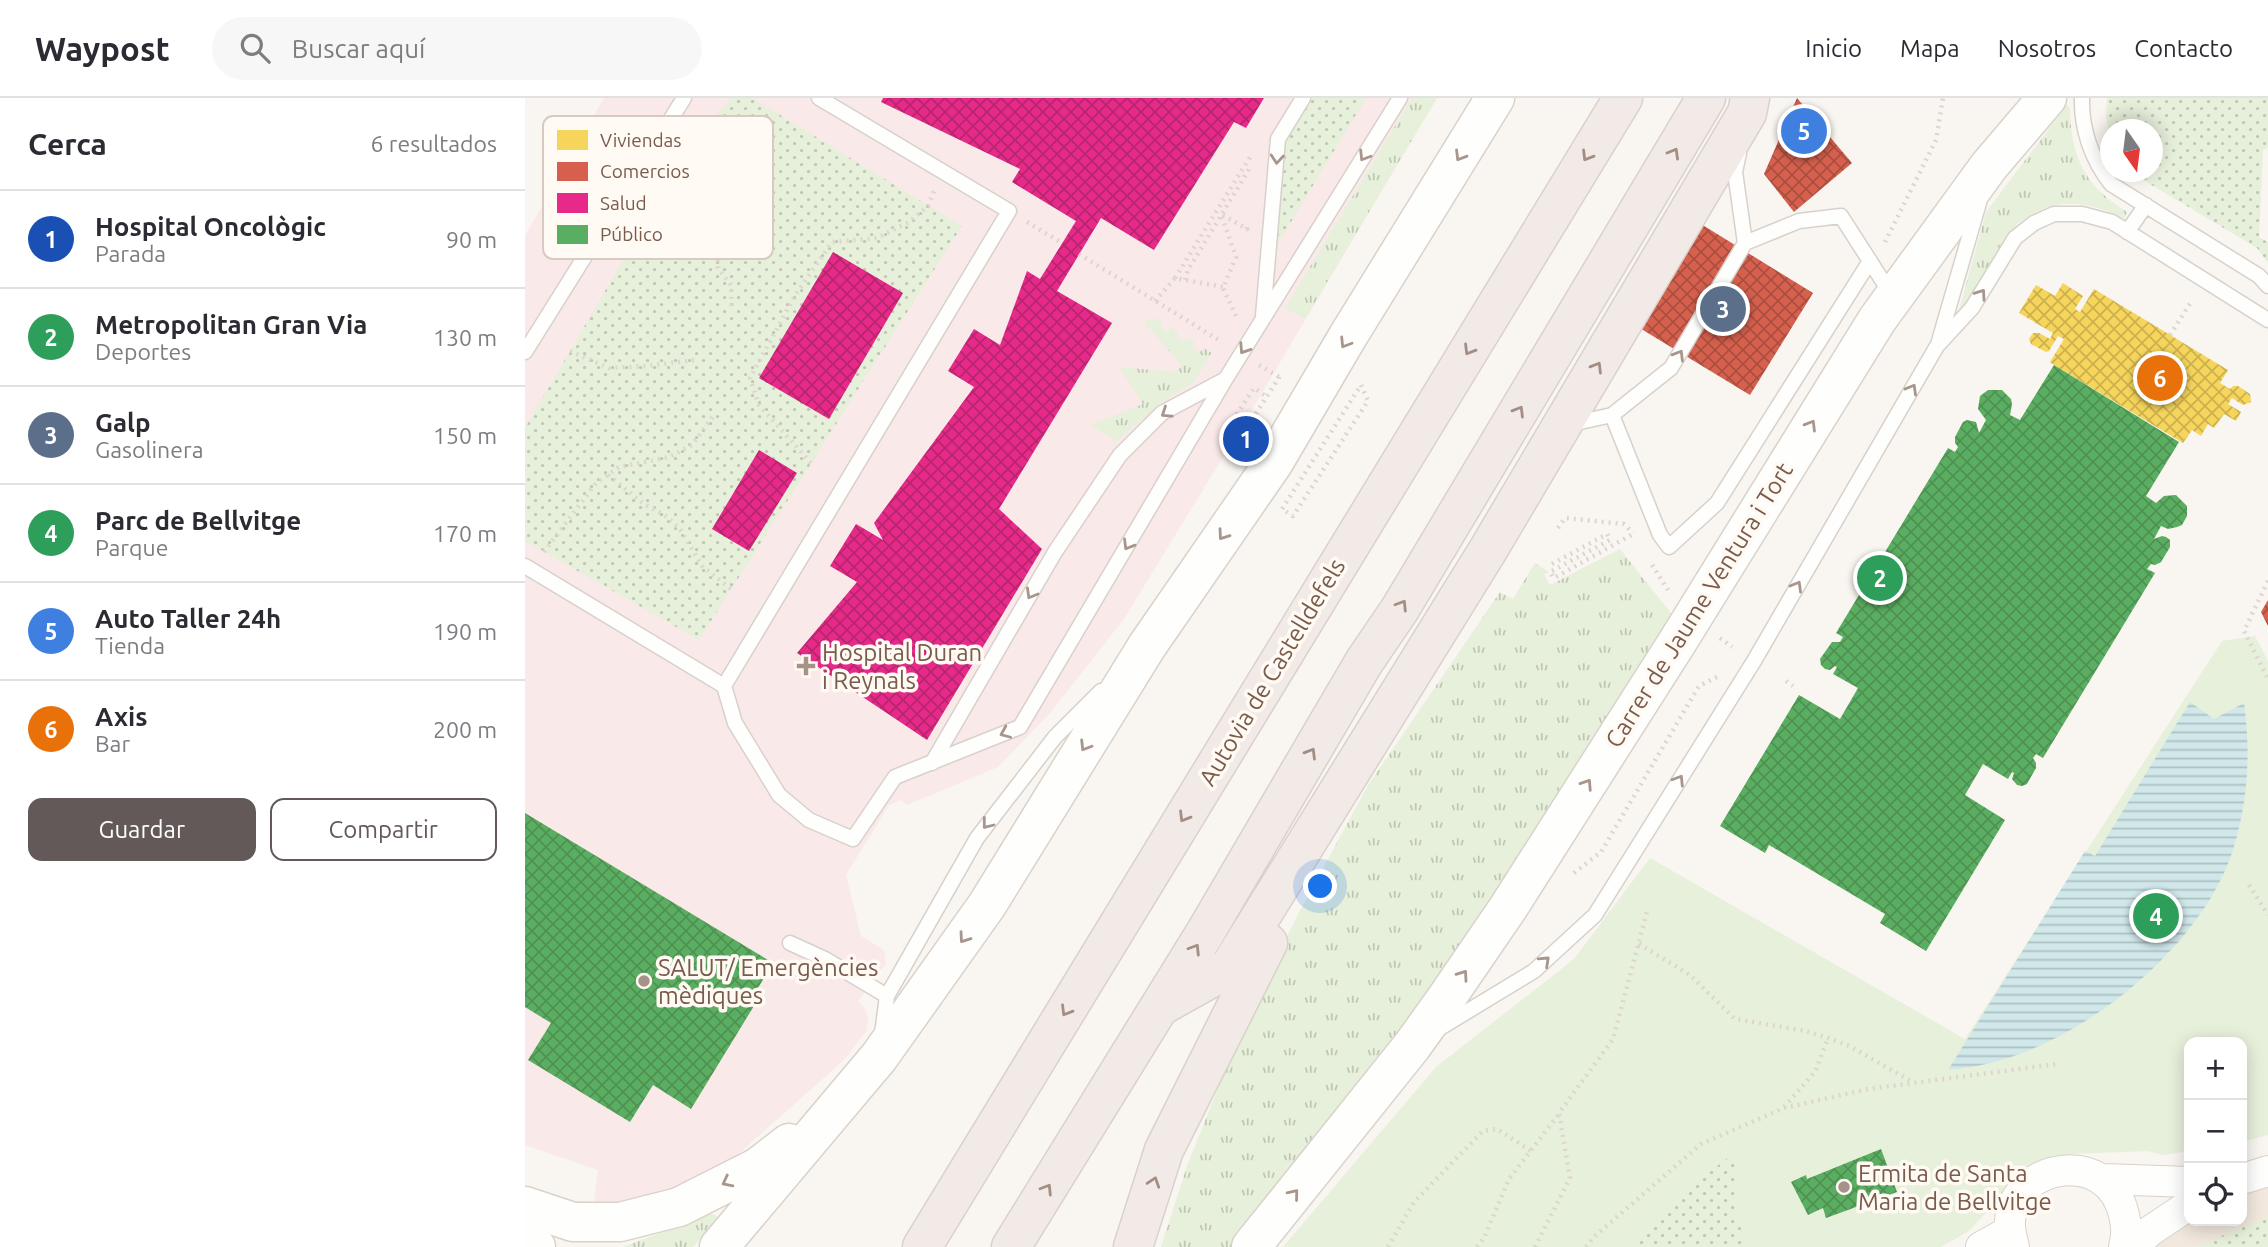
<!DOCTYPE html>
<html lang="es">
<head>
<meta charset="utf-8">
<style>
  :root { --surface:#fff; --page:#f7f7f7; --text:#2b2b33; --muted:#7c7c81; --line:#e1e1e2; --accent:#625958 }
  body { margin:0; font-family:Ubuntu,sans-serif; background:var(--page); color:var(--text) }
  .controls { position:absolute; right:21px; bottom:21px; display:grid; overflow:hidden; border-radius:14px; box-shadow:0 4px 18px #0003 }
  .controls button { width:63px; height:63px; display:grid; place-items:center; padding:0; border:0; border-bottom:2px solid var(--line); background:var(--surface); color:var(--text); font:35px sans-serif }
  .compass { position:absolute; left:1575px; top:21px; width:63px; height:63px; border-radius:50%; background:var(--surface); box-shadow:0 4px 18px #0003; rotate:166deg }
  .you { position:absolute; left:796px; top:789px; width:24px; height:24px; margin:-18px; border:5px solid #fff; border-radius:50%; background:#1a73e8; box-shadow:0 0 0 10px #1a73e833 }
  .badge { display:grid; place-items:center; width:46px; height:46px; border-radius:50%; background:var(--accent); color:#fff; font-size:23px; font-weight:700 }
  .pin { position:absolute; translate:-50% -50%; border:4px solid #fff; box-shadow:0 2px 7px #0006 }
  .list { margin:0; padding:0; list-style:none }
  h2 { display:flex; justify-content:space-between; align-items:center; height:91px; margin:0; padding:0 28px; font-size:30px }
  h2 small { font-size:23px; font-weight:400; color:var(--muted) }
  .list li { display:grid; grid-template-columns:46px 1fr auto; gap:21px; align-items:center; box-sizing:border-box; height:98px; padding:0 28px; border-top:2px solid var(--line) }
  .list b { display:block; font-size:26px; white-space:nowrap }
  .list p { margin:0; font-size:23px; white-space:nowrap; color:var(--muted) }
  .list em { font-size:23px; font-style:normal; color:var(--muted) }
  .actions { display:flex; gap:14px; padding:21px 28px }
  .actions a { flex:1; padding:16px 0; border:2px solid var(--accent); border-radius:14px; text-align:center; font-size:24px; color:var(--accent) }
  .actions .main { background:var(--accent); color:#fff }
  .icon { flex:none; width:38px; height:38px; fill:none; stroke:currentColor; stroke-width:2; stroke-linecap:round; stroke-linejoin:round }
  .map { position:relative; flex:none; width:1743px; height:1149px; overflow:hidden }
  header { display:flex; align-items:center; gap:42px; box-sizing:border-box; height:98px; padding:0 35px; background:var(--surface); border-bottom:2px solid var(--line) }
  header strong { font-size:33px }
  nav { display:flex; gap:38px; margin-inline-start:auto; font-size:24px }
  .search { width:490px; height:63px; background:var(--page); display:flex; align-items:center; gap:18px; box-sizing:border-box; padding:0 24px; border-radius:38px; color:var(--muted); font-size:26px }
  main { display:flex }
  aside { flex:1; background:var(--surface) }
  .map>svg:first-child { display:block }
  .residential { fill:#f2e8de }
  .medical { fill:#fae9e9 }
  .grass { fill:url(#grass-tufts) }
  .park { fill:#e7f0db }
  .garden { fill:url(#garden-dots) }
  .water { fill:url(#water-rules) }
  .homes { fill:url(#homes-cross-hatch) }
  .shops { fill:url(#shops-cross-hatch) }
  .health { fill:url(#health-cross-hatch) }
  .public { fill:url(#public-cross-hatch) }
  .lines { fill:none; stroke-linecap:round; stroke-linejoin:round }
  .lane-casing { stroke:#d7d1cb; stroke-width:17 }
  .street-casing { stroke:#d7d1cb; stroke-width:32 }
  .secondary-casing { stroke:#d9d2cb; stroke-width:41 }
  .highway-casing { stroke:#dad1cc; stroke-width:41 }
  .path { stroke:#dcd5d0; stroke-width:4.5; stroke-dasharray:2 5; stroke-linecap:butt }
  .lane { stroke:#fefefd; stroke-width:14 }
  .street { stroke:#fefefd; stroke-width:30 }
  .secondary { stroke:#fefefd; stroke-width:38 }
  .highway { stroke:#f2eae7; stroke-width:38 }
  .oneway { stroke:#a48e83 }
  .oneway2 { stroke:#a8958b }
  .poi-dot { fill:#a69286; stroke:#fffaf3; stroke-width:2.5 }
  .labels { text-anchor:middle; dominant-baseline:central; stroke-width:7; stroke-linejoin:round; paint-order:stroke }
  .street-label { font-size:24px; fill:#7a5c4d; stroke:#fffaf3 }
  .poi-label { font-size:24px; fill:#7a5c4d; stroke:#fffaf3; text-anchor:start }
  .key { fill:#fffaf3; stroke:#d7cbc1; stroke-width:2 }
  .key-label { font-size:19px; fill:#7a5c4d }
</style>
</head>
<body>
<header>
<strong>Waypost</strong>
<div class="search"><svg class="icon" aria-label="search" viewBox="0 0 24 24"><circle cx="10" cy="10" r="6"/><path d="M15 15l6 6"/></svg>Buscar aquí</div>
<nav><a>Inicio</a><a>Mapa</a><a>Nosotros</a><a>Contacto</a></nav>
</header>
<main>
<aside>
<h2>Cerca<small>6 resultados</small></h2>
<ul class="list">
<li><span class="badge" style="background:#1a4fb4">1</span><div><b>Hospital Oncològic</b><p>Parada</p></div><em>90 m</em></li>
<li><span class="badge" style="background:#2e9e5b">2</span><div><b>Metropolitan Gran Via</b><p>Deportes</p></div><em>130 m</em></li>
<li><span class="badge" style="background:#5c6f8a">3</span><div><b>Galp</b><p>Gasolinera</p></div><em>150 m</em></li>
<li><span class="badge" style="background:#2e9e5b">4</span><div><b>Parc de Bellvitge</b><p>Parque</p></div><em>170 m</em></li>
<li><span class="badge" style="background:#3f7fe0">5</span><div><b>Auto Taller 24h</b><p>Tienda</p></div><em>190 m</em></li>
<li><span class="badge" style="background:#e8710a">6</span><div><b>Axis</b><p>Bar</p></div><em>200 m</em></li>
</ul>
<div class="actions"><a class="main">Guardar</a><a>Compartir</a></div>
</aside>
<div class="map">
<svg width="1743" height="1149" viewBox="0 0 1743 1149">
  <defs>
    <pattern id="grass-tufts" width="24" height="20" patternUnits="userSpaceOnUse" patternTransform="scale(1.75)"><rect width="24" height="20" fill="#e7f0db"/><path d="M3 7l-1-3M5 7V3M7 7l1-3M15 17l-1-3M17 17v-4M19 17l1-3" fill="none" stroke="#c0c6b4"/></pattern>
    <pattern id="garden-dots" width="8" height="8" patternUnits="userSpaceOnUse" patternTransform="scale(1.75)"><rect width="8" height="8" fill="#e7f0db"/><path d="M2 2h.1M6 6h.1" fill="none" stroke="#c0c6b4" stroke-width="1.8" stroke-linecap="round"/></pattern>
    <pattern id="water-rules" width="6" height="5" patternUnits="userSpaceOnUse" patternTransform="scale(1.75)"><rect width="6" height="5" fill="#d0e8ea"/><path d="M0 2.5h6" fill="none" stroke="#aebfc0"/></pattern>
    <pattern id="homes-cross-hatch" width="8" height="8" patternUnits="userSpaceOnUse" patternTransform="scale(1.75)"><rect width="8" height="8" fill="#f6d55c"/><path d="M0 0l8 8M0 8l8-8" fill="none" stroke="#ccb04e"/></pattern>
    <pattern id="shops-cross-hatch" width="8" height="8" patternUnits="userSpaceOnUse" patternTransform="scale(1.75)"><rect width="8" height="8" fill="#d6604d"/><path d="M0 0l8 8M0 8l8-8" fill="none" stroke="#aa4f40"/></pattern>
    <pattern id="health-cross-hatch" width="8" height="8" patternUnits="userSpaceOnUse" patternTransform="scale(1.75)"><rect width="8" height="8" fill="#e7298a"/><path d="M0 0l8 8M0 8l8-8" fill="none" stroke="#b6266d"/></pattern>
    <pattern id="public-cross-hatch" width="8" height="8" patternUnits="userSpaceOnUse" patternTransform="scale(1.75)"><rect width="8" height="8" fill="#5aae61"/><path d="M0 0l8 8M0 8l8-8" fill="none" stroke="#4f9152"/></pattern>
  </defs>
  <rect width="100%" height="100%" fill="#f9f5f0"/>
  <!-- residential -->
  <path class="residential" d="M1743,1080V1149H1585L1664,1114V1123H1717V1092Z"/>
  <!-- medical -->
  <path class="medical" d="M79,0H912L728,310L599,521L525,615L473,669L382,707L375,702L364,707L321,777L336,838L359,852L361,866L333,903L340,911L343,920L342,932L323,957L308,972L212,1057L172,1084L142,1096L68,1112L73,1072L0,1047V138Z"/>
  <!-- grass -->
  <path class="grass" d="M887,0H912L780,221L760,210Z
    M1542,7L1545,11C1546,60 1560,88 1602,114L1599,121C1559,101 1528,99 1492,126L1435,216H1433L1461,114Z
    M629,219L637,224L635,228L642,234L646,229L654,235L651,239L659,243L662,240L670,244L667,249L675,254L679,250L687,255L669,284L637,304L592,343L565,327L618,306L594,269L651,274L657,268L620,225L622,220L627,223Z
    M1095,451L1149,519L867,961L714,1149H636L662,1068L709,950L769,824L842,689L975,494L988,501L1010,465L1024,474L1019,476L1025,487Z
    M186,1116L192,1118L191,1124L168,1149H98Z"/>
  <!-- park -->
  <path class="park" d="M1730,538L1743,563V1037L1717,1044V944H1664V1053L1638,1057L1623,1053L1546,1056L1496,1077L1444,1133L1416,1149H758L911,969L1049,861L1125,760L1440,941L1697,543Z"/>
  <!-- garden -->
  <path class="garden" d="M205,0H227L437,128L174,542L0,443V330L157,61Z
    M786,0H841L752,147L758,45Z
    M1582,0H1743V50L1738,52L1734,139L1743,144V165L1732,150L1605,74H1628V32H1586L1585,44L1581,19Z
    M1212,1053V1121L1224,1149H1103L1167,1087Z
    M1743,1118V1149H1671Z"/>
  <!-- water -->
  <path class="water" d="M1665,604L1689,621L1719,605C1726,655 1723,704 1708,752C1677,848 1561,942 1465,965C1451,969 1437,970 1423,972L1560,753L1570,758Z"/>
  <!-- homes -->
  <path class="homes" d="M1538,185L1558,198L1550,211L1555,214L1569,191L1703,272L1695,285L1705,291L1708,288H1713L1725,296L1726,304L1718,307L1707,300L1703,306L1716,314L1711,323L1699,316L1689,330L1683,326L1676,338L1667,332L1658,345L1529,267L1525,264L1539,241L1533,238L1524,253L1521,254L1506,246L1504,241L1508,235H1514L1525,241L1528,235L1494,215L1511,187L1530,198Z"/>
  <!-- shops -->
  <path class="shops" d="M1272,0L1327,65L1269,114L1239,76Z
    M1171,123L1288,195L1225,297L1108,226Z
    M1743,502V528L1736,514Z"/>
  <!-- health -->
  <path class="health" d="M358,0H739L721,30L709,24L629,152L576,120L532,193L587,225L474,411L517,451L402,642L272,555L332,484L305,468L331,426L358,442L349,425L449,289L423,273L449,231L475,247L502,173L515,181L551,123L487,84L495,71L356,4Z
    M308,154L378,195L304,321L234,280Z
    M234,352L272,375L224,453L187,431Z"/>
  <!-- public -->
  <path class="public" d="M1529,267L1654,344L1621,398L1631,405L1639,398L1651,397L1662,408V418L1657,427L1652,429L1643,431L1636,428L1629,441L1637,438L1641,439L1645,442V449L1636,464L1630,467L1626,466L1622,471L1630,475L1518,660L1511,656L1508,660L1511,665V670L1502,686L1497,688L1492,687L1487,681L1489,675L1487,674L1483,681L1458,666L1440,697L1480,722L1401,853L1355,825L1360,816L1244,747L1240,755L1195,728L1274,597L1315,621L1333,590L1308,576L1312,569L1310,568L1305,572L1300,571L1296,567L1295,561L1307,544H1315L1318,539L1311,535L1423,350L1430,354L1433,349L1430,345V339L1438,324L1442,322L1451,324L1454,335L1461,322L1453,311L1455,298L1463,292H1477L1486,301L1487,306L1485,317L1495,322Z
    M0,715L248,865L227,900L232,903L166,1011L128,987L105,1024L3,962L26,925L0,909Z
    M1356,1051L1372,1094L1301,1120L1298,1110L1283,1117L1266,1084L1281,1077L1282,1081Z"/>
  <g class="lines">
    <!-- lane casing -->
    <g class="lane-casing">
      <path id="lane" d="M1557,0C1556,31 1567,62 1586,86L1734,178L1743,188
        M1602,134L1621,107
        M1220,145L1274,123L1316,118L1366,196
        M738,218L753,41L778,0
        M1414,243L1454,105
        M0,254L159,0
        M1087,317L1135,437L1144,449L1192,405L1345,163
        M1046,326L1087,317L1146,270L1220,145L1210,74L1214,55
        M0,468L199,588L210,625L254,697L284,722L328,741L370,679L495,629L700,282L875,0
        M199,588L484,113L294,0
        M407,665L530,454L595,357L637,315L699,282
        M265,845L300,861L362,898
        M915,930L1009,873L1070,817L1229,563L1412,248L1447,210L1490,140L1509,125L1529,116H1557L1587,124L1743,222
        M357,936L362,898L452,740L530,639L576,593"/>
    </g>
    <!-- street casing -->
    <g class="street-casing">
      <path id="street" d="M1578,1081L1664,1084
        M1717,1081L1743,1073
        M1456,1149L1485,1133
        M1489,1149C1487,1140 1484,1132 1485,1122C1490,1065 1584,1049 1599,1117C1602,1128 1602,1138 1599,1149
        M1608,1149L1625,1133L1664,1107"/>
    </g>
    <!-- secondary casing -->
    <g class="secondary-casing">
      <path id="secondary" d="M0,1108L48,1124H95L154,1109L233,1069L264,1045
        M0,1141L11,1149
        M194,1149L354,959L462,807L622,548L749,364L823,238L970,0
        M726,1149L887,948L920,902L983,810L1153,543L1352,222L1464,68L1522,0"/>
    </g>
    <!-- highway casing -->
    <g class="highway-casing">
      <path id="highway" d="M636,908L704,870L963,452L1222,15L1225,0
        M397,1149L1098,0
        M486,1149L680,835L839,564L875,511L1181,0
        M608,1149L639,1052L743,845"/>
    </g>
    <!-- path -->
    <path class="path" d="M187,22L212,38L236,67L232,102L216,126L193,153V170L206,187L207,211
      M502,124L537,145
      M1360,144L1411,42L1418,0
      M554,156L697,244
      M650,180L727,56
      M660,182L663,172L726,68
      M630,203L650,180L698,189
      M711,218L698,190L711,159L696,116L722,131V129
      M1645,237L1666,204
      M45,253L84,270L121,268L169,262
      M734,267L754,279
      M836,287L843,303L768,418L757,411Z
      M699,329L702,331L729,290L742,299
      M708,351L755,278
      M286,365L234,307L225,280L271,196L307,144L352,140L384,124L403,108L409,93
      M83,377L119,406L141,418L155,431L177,468L206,491
      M1033,430L1040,420L1099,426L1108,435
      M19,454L71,385L94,369L144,359L167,347L189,317
      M1027,466L1082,436L1085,442L1025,474L1029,480L1108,436
      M1127,467L1143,492
      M1743,483L1719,533L1743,581
      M1195,540L1207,549
      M1261,583L1268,588
      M1049,775L1076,754L1174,588L1192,579
      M1724,787L1743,817
      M1114,846L1165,877L1210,921L1281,933L1303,940L1324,948L1388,984
      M1259,1009L1290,974L1303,940
      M863,1149L889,1104L958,1033L972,1031L1006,1053
      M952,1149L959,1140L984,1081L1034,1016
      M1010,1149L1045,1080L1034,1015L1088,941L1123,810
      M1061,1149L1070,1138L1176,1046L1259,1010L1343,991L1532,966"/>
    <!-- lane -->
    <use href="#lane" class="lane"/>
    <!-- street -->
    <use href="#street" class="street"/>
    <!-- secondary -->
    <use href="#secondary" class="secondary"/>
    <!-- highway -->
    <use href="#highway" class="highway"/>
  </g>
  <!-- one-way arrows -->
  <defs><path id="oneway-chevron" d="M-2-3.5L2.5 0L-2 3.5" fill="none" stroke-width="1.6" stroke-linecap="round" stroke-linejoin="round" transform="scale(1.75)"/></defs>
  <g class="oneway">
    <use href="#oneway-chevron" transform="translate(1149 55) rotate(-60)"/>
    <use href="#oneway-chevron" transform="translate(1062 58) rotate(121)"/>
    <use href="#oneway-chevron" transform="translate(944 252) rotate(121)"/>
    <use href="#oneway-chevron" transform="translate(1072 269) rotate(-59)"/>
    <use href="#oneway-chevron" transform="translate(994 313) rotate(-59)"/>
    <use href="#oneway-chevron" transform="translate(877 507) rotate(-58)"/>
    <use href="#oneway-chevron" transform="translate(786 655) rotate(-59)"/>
    <use href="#oneway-chevron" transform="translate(659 719) rotate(121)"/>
    <use href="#oneway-chevron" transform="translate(670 851) rotate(-58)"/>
    <use href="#oneway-chevron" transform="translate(541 913) rotate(121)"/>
    <use href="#oneway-chevron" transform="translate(629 1084) rotate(-72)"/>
    <use href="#oneway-chevron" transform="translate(522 1091) rotate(-58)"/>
  </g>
  <g class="oneway2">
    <use href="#oneway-chevron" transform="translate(839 58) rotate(122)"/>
    <use href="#oneway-chevron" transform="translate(935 58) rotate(121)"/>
    <use href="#oneway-chevron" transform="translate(752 61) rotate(95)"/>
    <use href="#oneway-chevron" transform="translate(1456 196) rotate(-55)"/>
    <use href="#oneway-chevron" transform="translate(820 245) rotate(122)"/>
    <use href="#oneway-chevron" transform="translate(719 251) rotate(123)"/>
    <use href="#oneway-chevron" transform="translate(1154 257) rotate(-59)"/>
    <use href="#oneway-chevron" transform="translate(1387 291) rotate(-60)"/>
    <use href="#oneway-chevron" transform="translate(641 315) rotate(146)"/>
    <use href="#oneway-chevron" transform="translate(1286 327) rotate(-59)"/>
    <use href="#oneway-chevron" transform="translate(698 437) rotate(125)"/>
    <use href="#oneway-chevron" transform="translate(603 447) rotate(121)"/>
    <use href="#oneway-chevron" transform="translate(1272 488) rotate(-60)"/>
    <use href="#oneway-chevron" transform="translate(506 496) rotate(120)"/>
    <use href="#oneway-chevron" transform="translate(480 635) rotate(157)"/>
    <use href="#oneway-chevron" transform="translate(560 648) rotate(122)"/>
    <use href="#oneway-chevron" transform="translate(1154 682) rotate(-58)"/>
    <use href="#oneway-chevron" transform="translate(1062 686) rotate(-57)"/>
    <use href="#oneway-chevron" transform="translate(462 726) rotate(128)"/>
    <use href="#oneway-chevron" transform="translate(439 840) rotate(125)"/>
    <use href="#oneway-chevron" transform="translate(1020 863) rotate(-43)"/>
    <use href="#oneway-chevron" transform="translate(938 877) rotate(-55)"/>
    <use href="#oneway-chevron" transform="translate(202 1084) rotate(153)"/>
    <use href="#oneway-chevron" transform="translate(769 1096) rotate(-51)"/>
  </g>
  <!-- markers -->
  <g class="poi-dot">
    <path d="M277.5 557.5h7v7h7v7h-7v7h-7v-7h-7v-7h7z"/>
    <circle cx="119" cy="883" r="7"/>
    <circle cx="1319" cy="1089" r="7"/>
  </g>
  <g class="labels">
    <!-- street labels -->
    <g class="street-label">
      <text transform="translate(1174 507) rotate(-58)">Carrer de Jaume Ventura i Tort</text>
      <text transform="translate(747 574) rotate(-59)">Autovia de Castelldefels</text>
    </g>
    <!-- poi labels -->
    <g class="poi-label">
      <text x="297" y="554">Hospital Duran<tspan x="297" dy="28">i Reynals</tspan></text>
      <text x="133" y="869">SALUT/ Emergències<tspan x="133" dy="28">mèdiques</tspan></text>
      <text x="1333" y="1075">Ermita de Santa<tspan x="1333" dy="28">Maria de Bellvitge</tspan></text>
    </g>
  </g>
  <!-- legend -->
  <rect x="18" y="18" width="230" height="143" rx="10" class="key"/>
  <rect x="32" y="32" width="31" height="20" fill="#f6d55c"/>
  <rect x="32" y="64" width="31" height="19" fill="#d6604d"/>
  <rect x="32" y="95" width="31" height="20" fill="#e7298a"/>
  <rect x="32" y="127" width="31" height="19" fill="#5aae61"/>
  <g class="key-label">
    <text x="75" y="49">Viviendas</text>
    <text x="75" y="80">Comercios</text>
    <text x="75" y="112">Salud</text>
    <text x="75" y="143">Público</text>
  </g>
</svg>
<div class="controls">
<button>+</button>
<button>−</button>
<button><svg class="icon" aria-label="locate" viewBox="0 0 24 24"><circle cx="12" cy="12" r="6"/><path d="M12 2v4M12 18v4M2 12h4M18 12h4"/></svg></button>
</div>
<svg class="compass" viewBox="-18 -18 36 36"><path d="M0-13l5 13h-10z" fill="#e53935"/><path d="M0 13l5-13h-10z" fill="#7c7c81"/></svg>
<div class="you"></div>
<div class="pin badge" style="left:721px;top:341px;background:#1a4fb4">1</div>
<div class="pin badge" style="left:1355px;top:480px;background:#2e9e5b">2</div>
<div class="pin badge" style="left:1198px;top:211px;background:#5c6f8a">3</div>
<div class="pin badge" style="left:1631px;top:818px;background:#2e9e5b">4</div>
<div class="pin badge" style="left:1279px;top:33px;background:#3f7fe0">5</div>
<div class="pin badge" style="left:1635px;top:280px;background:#e8710a">6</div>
</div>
</main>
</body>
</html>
